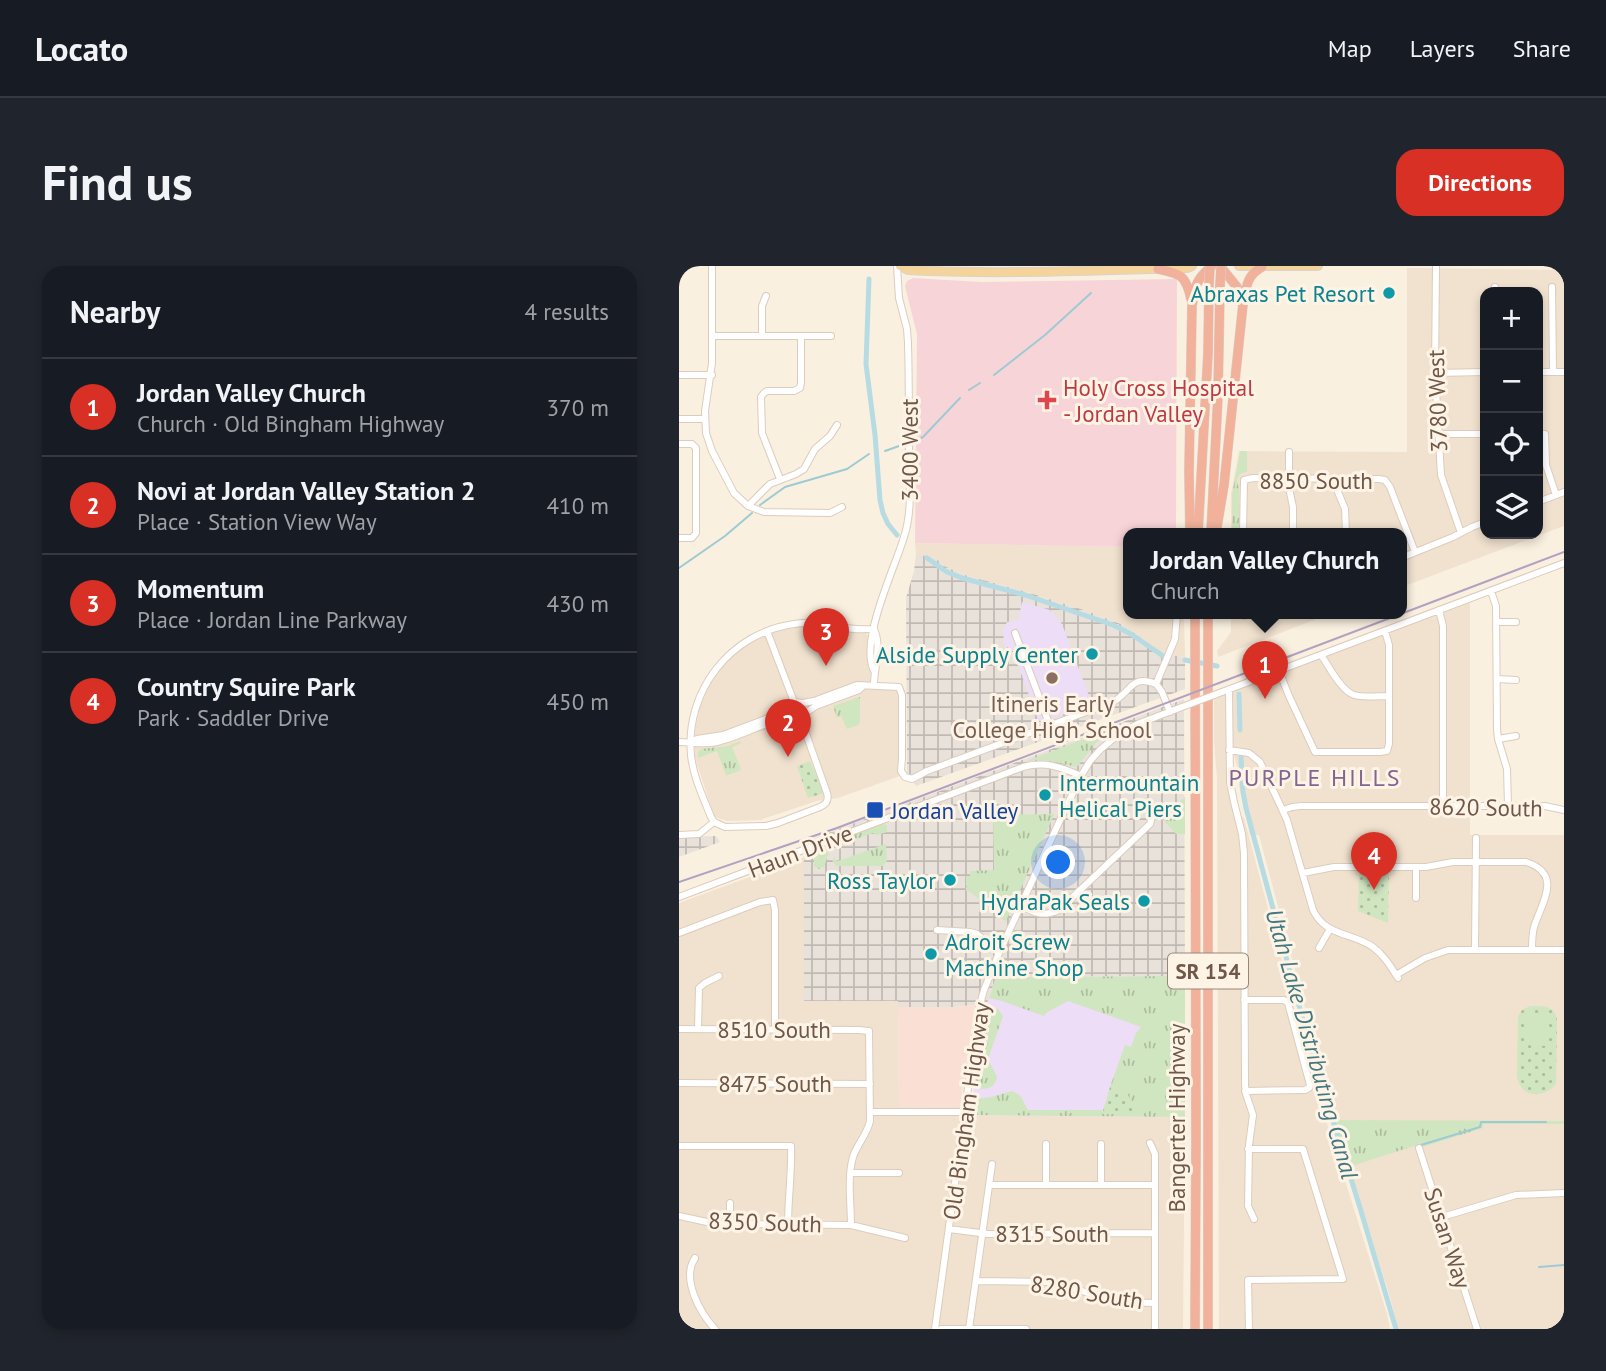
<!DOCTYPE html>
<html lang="en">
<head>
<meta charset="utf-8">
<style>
  :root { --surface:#171b24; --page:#20242c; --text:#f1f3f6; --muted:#9ea1a6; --line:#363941; --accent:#d93025 }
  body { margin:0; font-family:"PT Sans",sans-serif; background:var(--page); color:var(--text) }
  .controls { position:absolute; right:21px; top:21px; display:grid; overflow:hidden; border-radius:14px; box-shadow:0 4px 10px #0003 }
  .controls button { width:63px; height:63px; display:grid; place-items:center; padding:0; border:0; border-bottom:2px solid var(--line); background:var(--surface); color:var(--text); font:35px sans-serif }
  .you { position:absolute; left:380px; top:597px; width:24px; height:24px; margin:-18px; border:5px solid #fff; border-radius:50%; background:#1a73e8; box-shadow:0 0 0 10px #1a73e833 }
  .badge { display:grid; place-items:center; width:46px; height:46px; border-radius:50%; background:var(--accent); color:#fff; font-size:23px; font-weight:700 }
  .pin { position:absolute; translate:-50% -58px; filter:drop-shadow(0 2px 4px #0008) }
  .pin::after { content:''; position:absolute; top:37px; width:24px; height:21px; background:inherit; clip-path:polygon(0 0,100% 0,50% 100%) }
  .popup { position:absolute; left:444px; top:262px; width:284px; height:91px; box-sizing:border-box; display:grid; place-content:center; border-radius:14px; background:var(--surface); filter:drop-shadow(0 2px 5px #0005); font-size:23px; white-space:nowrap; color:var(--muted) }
  .popup b { font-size:26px; color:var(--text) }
  .popup::after { content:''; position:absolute; left:50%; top:100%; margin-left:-14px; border:14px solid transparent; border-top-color:var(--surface) }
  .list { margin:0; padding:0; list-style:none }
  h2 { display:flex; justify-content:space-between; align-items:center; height:91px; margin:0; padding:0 28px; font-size:30px }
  h2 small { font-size:23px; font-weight:400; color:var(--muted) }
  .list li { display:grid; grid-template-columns:46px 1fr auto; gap:21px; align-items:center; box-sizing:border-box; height:98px; padding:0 28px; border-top:2px solid var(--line) }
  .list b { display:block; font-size:26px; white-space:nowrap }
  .list p { margin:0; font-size:23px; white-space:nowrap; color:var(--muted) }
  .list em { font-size:23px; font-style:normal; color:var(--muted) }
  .icon { flex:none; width:38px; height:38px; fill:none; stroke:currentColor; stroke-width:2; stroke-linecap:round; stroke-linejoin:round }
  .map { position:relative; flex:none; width:885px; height:1063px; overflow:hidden; border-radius:21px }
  header { display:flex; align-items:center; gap:42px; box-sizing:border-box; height:98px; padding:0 35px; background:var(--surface); border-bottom:2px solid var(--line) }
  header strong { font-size:33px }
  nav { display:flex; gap:38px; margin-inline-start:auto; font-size:24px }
  .intro { display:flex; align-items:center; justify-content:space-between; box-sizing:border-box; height:168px; padding:0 42px }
  h1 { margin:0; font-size:49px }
  .button { padding:18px 32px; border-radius:21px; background:var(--accent); color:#fff; font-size:24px; font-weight:700 }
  main { display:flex; gap:42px; padding:0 42px }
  aside { flex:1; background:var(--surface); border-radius:21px; box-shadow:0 4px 10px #0003 }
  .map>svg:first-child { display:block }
  .residential { fill:#f1e2cf; fill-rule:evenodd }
  .commercial { fill:#fadfd4 }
  .industrial { fill:url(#industrial-grid) }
  .education { fill:#edddf6 }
  .medical { fill:#f7d4d8 }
  .grass { fill:url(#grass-tufts) }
  .park { fill:url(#park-dots) }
  .pitch { fill:#d0e6c0 }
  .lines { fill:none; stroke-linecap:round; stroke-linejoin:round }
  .stream { stroke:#9ecad3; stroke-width:2 }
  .canal { stroke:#b7dbe2; stroke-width:5 }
  .minor-casing { stroke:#ddccbd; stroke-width:8 }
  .major-casing { stroke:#dad3d0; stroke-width:10 }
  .highway-casing { stroke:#dad3d0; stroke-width:10 }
  .minor { stroke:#fff; stroke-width:6 }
  .major { stroke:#f5d49c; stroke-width:8 }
  .highway { stroke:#f1b19a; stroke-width:9 }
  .tram { stroke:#b2a1c1; stroke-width:2 }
  .minor-bridge-casing { stroke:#ddccbd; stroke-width:8; stroke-linecap:butt }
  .highway-bridge-casing { stroke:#dad3d0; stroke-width:10; stroke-linecap:butt }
  .minor-bridge { stroke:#fff; stroke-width:6 }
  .highway-bridge { stroke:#f1b19a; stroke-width:9 }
  .culture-dot { fill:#0f9aa8; stroke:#fef4e6; stroke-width:2.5 }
  .health-dot { fill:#e0444e; stroke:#fef4e6; stroke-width:2.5 }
  .education-dot { fill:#8d6e63; stroke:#fef4e6; stroke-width:2.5 }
  .transit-dot { fill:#1a4fb4; stroke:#fef4e6; stroke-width:2.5 }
  .labels { text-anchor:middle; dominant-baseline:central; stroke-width:6; stroke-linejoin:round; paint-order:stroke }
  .shield { fill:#fef4e6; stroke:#9a8678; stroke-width:2 }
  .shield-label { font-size:21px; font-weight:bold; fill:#6f5749 }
  .culture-label { font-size:23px; fill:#0d838f; stroke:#fef4e6; text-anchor:end }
  .health-label { font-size:23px; fill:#be3a42; stroke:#fef4e6; text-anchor:start }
  .street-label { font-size:23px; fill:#6f5749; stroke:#fef4e6 }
  .education-label { font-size:23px; fill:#785e54; stroke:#fef4e6 }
  .transit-label { font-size:23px; fill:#164399; stroke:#fef4e6; text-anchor:start }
  .neighbourhood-label { font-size:24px; letter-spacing:2px; fill:#836592; stroke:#fef4e6 }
  .water-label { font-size:24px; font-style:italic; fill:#457781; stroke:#fef4e6 }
</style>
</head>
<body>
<header>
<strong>Locato</strong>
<nav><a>Map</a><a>Layers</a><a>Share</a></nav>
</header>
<div class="intro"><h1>Find us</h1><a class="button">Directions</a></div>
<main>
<aside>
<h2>Nearby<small>4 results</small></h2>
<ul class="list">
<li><span class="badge">1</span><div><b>Jordan Valley Church</b><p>Church · Old Bingham Highway</p></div><em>370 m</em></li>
<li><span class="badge">2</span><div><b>Novi at Jordan Valley Station 2</b><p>Place · Station View Way</p></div><em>410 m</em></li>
<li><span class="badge">3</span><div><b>Momentum</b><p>Place · Jordan Line Parkway</p></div><em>430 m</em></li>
<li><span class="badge">4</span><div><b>Country Squire Park</b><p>Park · Saddler Drive</p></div><em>450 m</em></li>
</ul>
</aside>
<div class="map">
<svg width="885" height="1063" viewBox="0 0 885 1063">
  <defs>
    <pattern id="industrial-grid" width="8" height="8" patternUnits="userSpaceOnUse" patternTransform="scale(1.75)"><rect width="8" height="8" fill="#e9e2db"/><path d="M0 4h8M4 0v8" fill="none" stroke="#c1bab4"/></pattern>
    <pattern id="grass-tufts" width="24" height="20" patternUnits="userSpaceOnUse" patternTransform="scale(1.75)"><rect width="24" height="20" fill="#d0e6c0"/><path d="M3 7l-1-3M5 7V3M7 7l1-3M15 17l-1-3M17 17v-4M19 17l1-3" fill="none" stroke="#adbd9e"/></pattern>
    <pattern id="park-dots" width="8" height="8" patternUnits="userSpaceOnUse" patternTransform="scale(1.75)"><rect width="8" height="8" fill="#d0e6c0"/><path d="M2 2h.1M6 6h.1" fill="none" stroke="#adbd9e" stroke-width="1.8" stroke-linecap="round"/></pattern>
  </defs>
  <rect width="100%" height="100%" fill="#faf0e0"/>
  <!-- residential -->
  <path class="residential" d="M728,2L885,4V260L723,321L722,267H552V228L560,185L728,186ZM806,26H859V268H806Z
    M236,277L449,281V347H505L506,391L484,388L444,359L408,345L351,327L286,309L267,301L256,292L237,288Z
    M791,334V569H885V1063H719L711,1031L655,854L658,853L636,779L580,569H571L560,519L559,503L554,486L552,426Z
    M552,347H653L539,391L538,385L552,366Z
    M121,360L142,361L167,365L186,366L188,368L190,372L192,423H216L221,428L220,493L218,503L221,510L159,532L138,535L81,554L48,555L41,553L35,550L16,492V464L22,436L31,417L39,405L52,391L64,381L78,372L100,365Z
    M548,427L550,508L560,548L565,552L635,816L708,1048L711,1063H540L538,512L535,476V432Z
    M125,591V734L219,735L220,840L281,841L294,849L506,851L504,1063H0V637Z"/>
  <!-- commercial -->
  <path class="commercial" d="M296,739L281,841L220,840L219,741H276Z"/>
  <!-- industrial -->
  <path class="industrial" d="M237,288L256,292L267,301L286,309L351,327L408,345L444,359L484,388L506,391V423L237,520L228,507L227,332L235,305Z
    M505,433L506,710L318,711L307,740L293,739L276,741H219V735H125V576Z
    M37,570L41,576L0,591V571Z"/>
  <!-- education -->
  <path class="education" d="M343,336L371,344L383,358L413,438L363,456L359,454L334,385L325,379L324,364L328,356L339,354Z
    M506,710V851L291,849L306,744L317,711Z"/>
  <!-- medical -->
  <path class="medical" d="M234,12L302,16L498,13L497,267H449V281L236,277L238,68L226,20L228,15Z"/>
  <!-- grass -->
  <path class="grass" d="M561,185H568V206L561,208L558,213L560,223V267H553V229Z
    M181,431V456L179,459L168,463L162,450L158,452L154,440Z
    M439,460L416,478L398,501C377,497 367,491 345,496Z
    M61,475L62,477L53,481L62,503L60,505L47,510L38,485L19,492V486L22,483L49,480Z
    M506,531V568H497L485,555L489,550L490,544Z
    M375,548V549L327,655L291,626L287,625V610H291V605L315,604L314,549Z
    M204,557L208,560V566L198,569L194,567L155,581L150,586L145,601L140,603L135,600V585L139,582Z
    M207,578L208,595L204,600H157L153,594L156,591V594L159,595Z
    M506,710V851L294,849L296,833L312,831L333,825L341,829L349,844H423V847L447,826L431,821L446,779L452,781L457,767L462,761L389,735L367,747L365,750L323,735L310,732L317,711Z
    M307,742L319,743L324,750L309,793L318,811C316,822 309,823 299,823L295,821Z
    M656,854L885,855V858H804V862L737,883L735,880L670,901Z"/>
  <!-- park -->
  <path class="park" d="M131,495L145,527L129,532L118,500Z
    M680,604H710L709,657L679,645Z
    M851,740C864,740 876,739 878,754L877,818C865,833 842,832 838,811L839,750L843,744Z
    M431,821L448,826L457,848H423Z"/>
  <!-- pitch -->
  <path class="pitch" d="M847,749H868L867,780L846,779Z"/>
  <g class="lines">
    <!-- stream -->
    <path class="stream" d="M315,109L366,69L412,27
      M290,124L301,117
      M240,173L244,171L281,132
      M206,185L220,180
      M81,239L106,221L168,203L190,188
      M0,302L46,270L73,247
      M742,879L801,861L802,856H867
      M860,1001L885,999"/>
    <!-- canal -->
    <path class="canal" d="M190,13L187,98L196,169L201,234L204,247L209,258L218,269
      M248,292L268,306L283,312L346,329L434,359L452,368L484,390
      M506,394L538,400
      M560,428L561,464
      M562,491L564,526L567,542L632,784L682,945L717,1063"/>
    <!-- minor casing -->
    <g class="minor-casing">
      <path id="minor" d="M33,0V97L26,145L27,167L33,185L55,227L69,240L85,246L151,247L163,241
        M757,0L756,107L762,209L782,267
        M816,21V26
        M873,21L874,106
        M34,70H152
        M83,70V40L87,30
        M859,106H885
        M756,107L806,106
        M0,109H33
        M0,153H26
        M760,168H806
        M859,168H866L867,199L877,229
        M0,178H13L17,182V267L13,272H0
        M610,186V222L614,241V267
        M101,213L83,167L82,131L85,127L88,125H115L121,122L122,117V70
        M658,213L659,226L666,243L667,267
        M859,236L885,226
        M69,240L91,218L117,208L125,203L136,183L151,170L158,159
        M564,267L565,214L574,212L700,213L706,214L711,221L736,286
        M722,292L774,271L793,261L806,256
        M812,325L817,340L818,463L819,473L828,503L829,540
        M760,344L764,360V540
        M564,347L565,350L575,347
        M818,356H837
        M88,365L115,436
        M336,367L371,460
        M642,389C650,400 662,425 675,429C685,432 699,430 710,430
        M195,405C180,375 216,302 225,271C234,244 230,213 230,185C230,149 230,113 229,77L228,63L220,32L218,0
        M600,405L610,430L636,486H701L708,485L710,478V379L706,365
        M818,413L837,414
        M477,418L496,373L498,347
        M477,418L483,426L491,446
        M195,419C195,401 203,381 195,363
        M550,424L551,516L555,536L563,568L565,587L566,819L567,828L574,849L570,879L569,940L575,953
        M535,429L885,297
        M115,436L124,437L135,435L178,419L220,421L223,429V492L222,505L226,511L233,513L248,505L434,436C452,426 452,408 477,418
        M128,446L137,440L180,424L184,420
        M117,454L126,465
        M819,473L837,470
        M0,476C13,476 25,479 38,476C63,470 87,455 112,452
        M12,476L18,473L44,469L98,449L109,442L115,436
        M550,484L570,487L581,496L608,554L634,644C647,671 672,666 694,681C705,689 712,701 719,712
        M604,544L613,541L622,540H866L885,544
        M35,556L32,551C24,531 14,510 12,489C6,425 51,367 115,358C133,355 150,360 168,362C177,364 186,363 195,363
        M35,556L46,561L87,560L99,557L141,541C148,538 150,534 148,527L126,465L125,451
        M0,569L20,568L35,556
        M737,601V632
        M624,607L655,601H747L774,596H847C885,608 862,638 855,661C853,669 853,676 853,684
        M0,631L344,501C366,495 382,501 402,510
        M342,640C356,647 364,651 380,644L471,558L475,544
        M258,664L291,666L298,668L320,687
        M0,667L81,636L94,634L96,644V763
        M640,682L651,663
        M796,684L797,572
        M717,709L746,692L769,684H885
        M565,734H605L609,737L631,819L630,822L626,824L566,825
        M0,763L180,764L190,765L191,855C188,869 178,878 174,891C168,912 172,938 172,959
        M19,763L20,722L26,717L40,710
        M0,817L191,818
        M192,846H287
        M471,877L476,888V1063
        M367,878V919
        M422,878V919
        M0,880H112C113,906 109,932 109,959
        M740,882L798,1063
        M569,883H624L664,1013L569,1014L570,1063
        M172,907H220
        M311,919H476
        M0,950L37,958L172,959L226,972
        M763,951L837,929L885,927
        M51,959V937
        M270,963L309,968L476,967
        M16,992C2,1013 21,1047 36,1063
        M297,1015L375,1016L437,1036L476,1037
        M256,1063L300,742L305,724L320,687L382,552L402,510L411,495L422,483L440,468L461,457L503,441
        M262,1063H347
        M290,1063L313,898"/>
    </g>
    <!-- major casing -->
    <g class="major-casing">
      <path id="major" d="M221,0L229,4C322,9 415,4 508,2L513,0
        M560,0H639"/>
    </g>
    <!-- highway casing -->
    <g class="highway-casing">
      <path id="highway" d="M541,0L558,21L563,36
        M479,3C502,8 507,9 512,33
        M511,267L510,205L513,40C516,20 517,13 533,0
        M519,267L529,87L530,19
        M532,267L539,129L541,19
        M537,267L545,219L564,38C568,20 567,10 583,1
        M516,1063L517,876L516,347
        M529,1063V347"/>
    </g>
    <!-- minor -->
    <use href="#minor" class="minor"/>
    <!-- major -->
    <use href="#major" class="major"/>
    <!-- highway -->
    <use href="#highway" class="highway"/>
    <!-- tram -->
    <path class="tram" d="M0,616L158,562L885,286"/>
    <!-- minor-bridge casing -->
    <g class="minor-bridge-casing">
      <path id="minor-bridge" d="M503,441L535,429"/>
    </g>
    <!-- highway-bridge casing -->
    <g class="highway-bridge-casing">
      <path id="highway-bridge" d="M530,19L531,0
        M541,19L542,0"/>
    </g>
    <!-- minor-bridge -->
    <use href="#minor-bridge" class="minor-bridge"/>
    <!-- highway-bridge -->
    <use href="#highway-bridge" class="highway-bridge"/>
  </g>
  <!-- markers -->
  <g class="culture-dot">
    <circle cx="710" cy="27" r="7"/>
    <circle cx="413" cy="388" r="7"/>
    <circle cx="366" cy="529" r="7"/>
    <circle cx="271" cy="614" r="7"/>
    <circle cx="465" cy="635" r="7"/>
    <circle cx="252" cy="688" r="7"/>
  </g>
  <path class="health-dot" d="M364.5 123.5h7v7h7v7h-7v7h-7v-7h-7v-7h7z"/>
  <circle class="education-dot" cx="373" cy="412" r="7"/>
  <rect class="transit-dot" x="187" y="535" width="18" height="18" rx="3.5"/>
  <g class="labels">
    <!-- shield labels -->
    <rect class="shield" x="489" y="687.5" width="80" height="35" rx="5"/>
    <g class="shield-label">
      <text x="529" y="705">SR 154</text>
    </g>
    <!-- culture labels -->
    <g class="culture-label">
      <text x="696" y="27">Abraxas Pet Resort</text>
      <text x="399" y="388">Alside Supply Center</text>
      <text x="380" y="516" text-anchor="start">Intermountain<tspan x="380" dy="26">Helical Piers</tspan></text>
      <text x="257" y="614">Ross Taylor</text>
      <text x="451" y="635">HydraPak Seals</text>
      <text x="266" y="675" text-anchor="start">Adroit Screw<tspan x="266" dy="26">Machine Shop</tspan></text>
    </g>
    <!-- health labels -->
    <g class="health-label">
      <text x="384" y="121">Holy Cross Hospital<tspan x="384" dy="26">- Jordan Valley</tspan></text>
    </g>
    <!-- street labels -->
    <g class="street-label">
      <text transform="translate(758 135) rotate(-92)">3780 West</text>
      <text transform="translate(230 184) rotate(-90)">3400 West</text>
      <text x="637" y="214">8850 South</text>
      <text transform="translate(807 541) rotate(1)">8620 South</text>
      <text transform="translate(121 585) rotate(-21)">Haun Drive</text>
      <text x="95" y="763">8510 South</text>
      <text x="96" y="817">8475 South</text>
      <text transform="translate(287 845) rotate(-82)">Old Bingham Highway</text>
      <text transform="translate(497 852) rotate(-90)">Bangerter Highway</text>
      <text transform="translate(86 956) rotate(2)">8350 South</text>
      <text x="373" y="967">8315 South</text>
      <text transform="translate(769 972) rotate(72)">Susan Way</text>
      <text transform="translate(408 1026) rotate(9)">8280 South</text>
    </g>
    <!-- education labels -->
    <g class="education-label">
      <text x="373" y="437">Itineris Early<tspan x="373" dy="26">College High School</tspan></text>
    </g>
    <!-- transit labels -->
    <g class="transit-label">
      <text x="212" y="544">Jordan Valley</text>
    </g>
    <!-- neighbourhood labels -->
    <g class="neighbourhood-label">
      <text x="636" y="511">PURPLE HILLS</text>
    </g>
    <!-- water labels -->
    <g class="water-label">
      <text transform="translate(633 778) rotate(74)">Utah Lake Distributing Canal</text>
    </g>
  </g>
</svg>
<div class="controls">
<button>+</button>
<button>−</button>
<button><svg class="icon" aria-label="locate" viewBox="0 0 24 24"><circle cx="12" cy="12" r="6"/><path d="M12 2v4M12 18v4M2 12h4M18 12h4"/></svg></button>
<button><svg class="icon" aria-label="layers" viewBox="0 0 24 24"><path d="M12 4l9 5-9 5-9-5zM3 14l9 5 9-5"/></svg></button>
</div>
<div class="you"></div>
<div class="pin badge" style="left:586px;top:433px">1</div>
<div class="popup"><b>Jordan Valley Church</b>Church</div>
<div class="pin badge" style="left:109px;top:491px">2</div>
<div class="pin badge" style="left:147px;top:400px">3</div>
<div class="pin badge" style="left:695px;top:624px">4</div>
</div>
</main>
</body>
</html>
